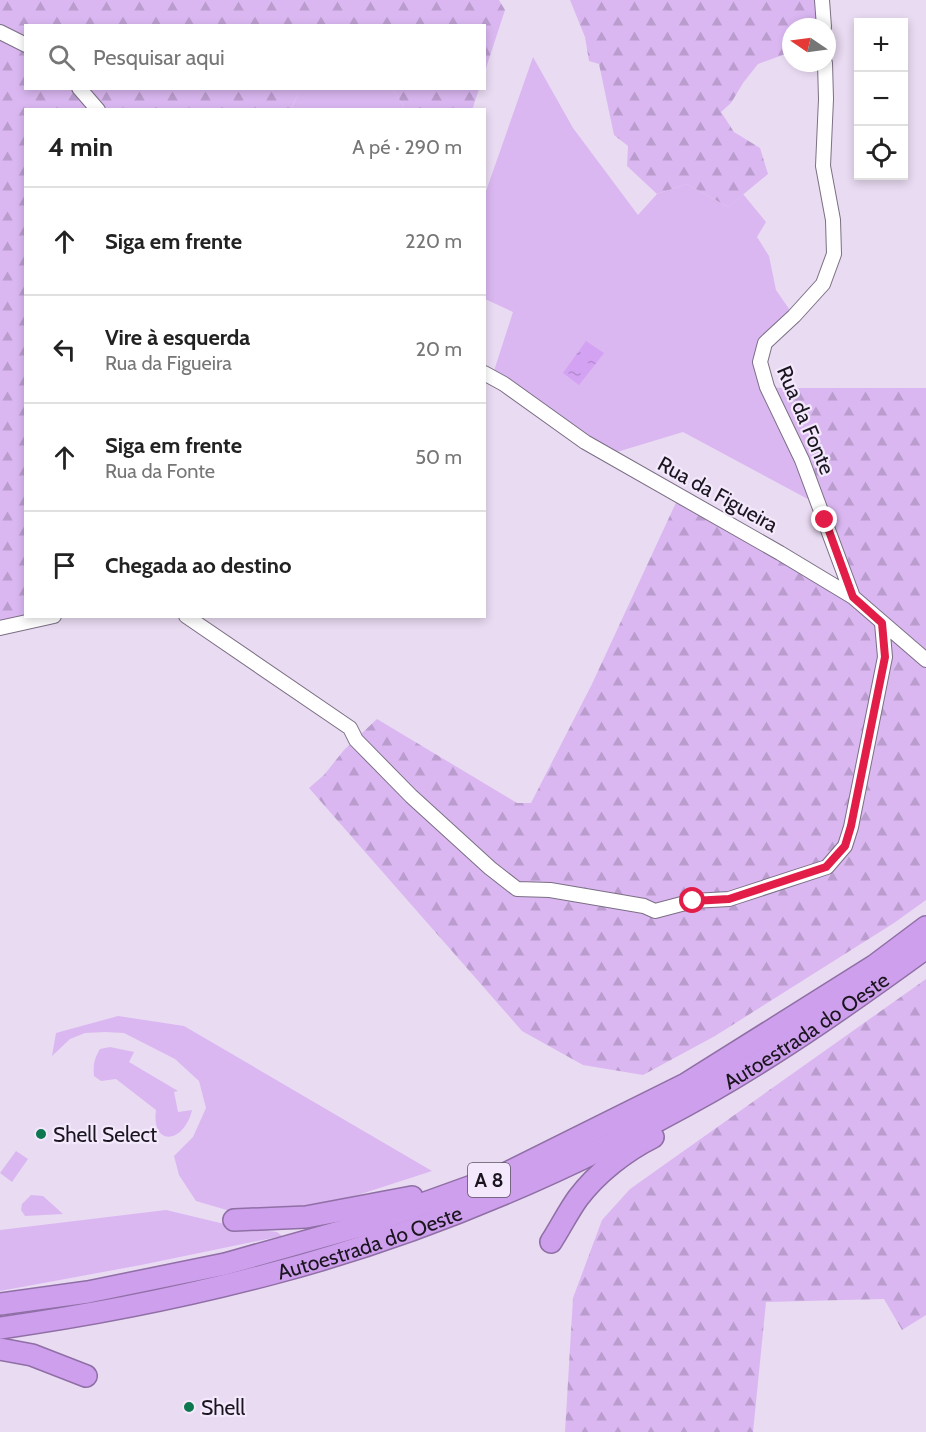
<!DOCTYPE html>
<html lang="pt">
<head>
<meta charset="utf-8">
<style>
  :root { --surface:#fff; --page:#f6f6f6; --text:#222; --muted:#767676; --line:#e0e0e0 }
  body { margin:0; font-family:Cabin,sans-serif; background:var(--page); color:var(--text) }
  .controls { position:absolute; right:18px; top:18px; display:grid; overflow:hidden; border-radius:0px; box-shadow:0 3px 9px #0003 }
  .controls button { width:54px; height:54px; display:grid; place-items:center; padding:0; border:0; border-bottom:2px solid var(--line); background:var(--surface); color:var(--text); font:30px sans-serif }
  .compass { position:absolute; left:782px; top:18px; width:54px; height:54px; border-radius:50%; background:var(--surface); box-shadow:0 3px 9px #0003; rotate:283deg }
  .stop { position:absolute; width:18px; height:18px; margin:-14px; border:4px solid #e11d48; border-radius:50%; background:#fff }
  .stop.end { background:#e11d48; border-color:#fff; box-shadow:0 2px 6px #0008 }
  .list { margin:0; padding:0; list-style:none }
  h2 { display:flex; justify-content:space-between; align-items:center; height:78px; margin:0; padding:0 24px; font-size:26px }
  h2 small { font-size:20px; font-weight:400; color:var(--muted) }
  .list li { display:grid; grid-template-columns:39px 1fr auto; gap:18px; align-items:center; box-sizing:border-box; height:108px; padding:0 24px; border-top:2px solid var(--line) }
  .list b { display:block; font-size:22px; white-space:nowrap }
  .list p { margin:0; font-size:20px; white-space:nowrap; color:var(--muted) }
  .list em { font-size:20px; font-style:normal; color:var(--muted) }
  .icon { flex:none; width:33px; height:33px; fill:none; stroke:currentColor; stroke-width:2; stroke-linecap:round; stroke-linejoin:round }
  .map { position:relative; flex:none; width:926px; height:1432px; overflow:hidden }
  .search { position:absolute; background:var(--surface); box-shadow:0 3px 9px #0003; left:24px; top:24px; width:462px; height:66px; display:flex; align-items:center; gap:15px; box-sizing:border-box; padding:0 21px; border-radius:0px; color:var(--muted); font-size:22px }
  .panel { position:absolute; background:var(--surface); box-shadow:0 3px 9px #0003; left:24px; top:108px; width:462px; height:510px; border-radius:0px }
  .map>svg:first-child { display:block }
  .green { fill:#dab7f1 }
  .forest { fill:url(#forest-firs) }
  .water { fill:url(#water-ripples) }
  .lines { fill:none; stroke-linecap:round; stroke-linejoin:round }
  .minor-casing { stroke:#7b6f84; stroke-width:16 }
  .highway-casing { stroke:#8f6fa5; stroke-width:24 }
  .minor { stroke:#fff; stroke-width:14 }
  .highway { stroke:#ce9fed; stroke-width:21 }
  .route { stroke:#e11d48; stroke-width:8 }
  .poi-dot { fill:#0d7750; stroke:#f4e9fc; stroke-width:2 }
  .labels { text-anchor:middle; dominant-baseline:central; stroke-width:4.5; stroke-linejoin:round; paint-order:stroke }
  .shield { fill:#f4e9fc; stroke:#5b5561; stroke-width:1.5 }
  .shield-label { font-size:20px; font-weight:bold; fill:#1a151e }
  .street-label { font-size:21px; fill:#1a151e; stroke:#f4e9fc }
  .poi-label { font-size:21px; fill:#1a151e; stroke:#f4e9fc; text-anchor:start }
</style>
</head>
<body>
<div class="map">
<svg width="926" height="1432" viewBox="0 0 926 1432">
  <defs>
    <pattern id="forest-firs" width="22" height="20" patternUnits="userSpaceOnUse" patternTransform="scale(1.5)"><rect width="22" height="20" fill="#dab7f1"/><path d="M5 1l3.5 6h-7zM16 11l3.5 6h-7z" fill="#ba9cce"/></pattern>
    <pattern id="water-ripples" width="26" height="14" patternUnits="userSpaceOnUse" patternTransform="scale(1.5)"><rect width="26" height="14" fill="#d3a2f3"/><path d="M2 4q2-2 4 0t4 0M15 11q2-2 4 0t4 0" fill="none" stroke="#b58bd0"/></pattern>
  </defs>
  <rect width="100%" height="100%" fill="#e9dbf2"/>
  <!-- green -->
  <path class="green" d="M533,57L573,128L638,215L657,194L687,184L728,207L743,194L766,222L757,237L769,256L776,290L794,316L765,343L767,387L783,388L814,437L811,465L823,516L819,505L683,432L607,455L492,377L513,312L485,299V194Z
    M300,88L393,89L405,109L291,110Z
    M118,1016L184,1026L432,1171L361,1194L311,1208L230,1211L196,1201L179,1175L174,1156L193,1137L206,1108L199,1081L175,1059L124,1033L105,1032L85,1033L70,1039L52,1056L56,1033Z
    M110,1047L134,1052L129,1062L178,1091L174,1092L178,1112L192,1110C184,1144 151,1147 156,1110L116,1079L101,1081L94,1076C93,1065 94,1059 100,1049Z
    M16,1151L28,1159L12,1182L0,1173Z
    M31,1195L43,1196L63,1214L25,1216L21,1210L22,1204Z
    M166,1210L233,1226L277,1232L282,1236L141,1265L0,1291V1230Z"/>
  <!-- forest -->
  <path class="forest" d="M0,0H499L505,10L485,71L484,26H26V88L300,89L291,109L26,110V616L0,628Z
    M570,0H822L824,27H791V52L758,64L743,83L731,103L721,112L734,132L760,148L768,174L728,207L687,184L657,194L627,166L628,146L614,135L599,64L589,61L585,37Z
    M393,89H479L472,110L405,109Z
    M783,388H926V900L894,923L715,1036L643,1075L583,1065L522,1031L309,788L324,775L344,750L377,719L517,803H531L592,684L679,496L852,596L825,520L811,465L814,437Z
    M926,979V1315L902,1330L884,1299L766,1302L753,1432H565L573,1298L602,1220L630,1189Z"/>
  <!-- water -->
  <path class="water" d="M586,341L604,353L579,385L563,373Z"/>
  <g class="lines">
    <!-- minor casing -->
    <g class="minor-casing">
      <path id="minor" d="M822,0L824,27
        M0,32L26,45
        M825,63L826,99L823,166L833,220L834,254L823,284L794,316L765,343L760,362L767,387L802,460L853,597
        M79,88L98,110
        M484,373L504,384L585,442L780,553L853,597L926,660
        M186,616L350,728L356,740L411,796L490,868L517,889L550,890L644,906L655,911L693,901L729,899L827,867L845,846L851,827L885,657L882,623
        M0,628L54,616"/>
    </g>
    <!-- highway casing -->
    <g class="highway-casing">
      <g id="highway">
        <path d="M234,1220L306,1217L412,1197"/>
        <path d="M551,1242C560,1228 568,1212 578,1198C597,1173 625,1151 653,1137"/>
        <path d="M0,1304L88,1292L225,1264L364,1225L503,1175L686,1084L874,966L926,927"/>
        <path id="s1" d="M0,1328C92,1315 184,1297 274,1273C426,1233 573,1169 710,1092C785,1049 856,999 926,948"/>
        <path d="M0,1349L32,1355L86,1376"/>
      </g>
    </g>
    <!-- minor -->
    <use href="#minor" class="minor"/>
    <!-- highway -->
    <use href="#highway" class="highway"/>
  </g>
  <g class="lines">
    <!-- route -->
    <path class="route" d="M693,901L729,899L826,867L845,846L851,826L885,657L882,623L853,597L825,520"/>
  </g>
  <!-- markers -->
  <g class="poi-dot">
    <circle cx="41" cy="1134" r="6"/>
    <circle cx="189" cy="1407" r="6"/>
  </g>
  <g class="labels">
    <!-- shield labels -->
    <rect class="shield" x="468" y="1163" width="42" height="34" rx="4.5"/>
    <g class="shield-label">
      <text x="489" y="1180">A 8</text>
    </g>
    <!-- street labels -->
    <g class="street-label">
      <text transform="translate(806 420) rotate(67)">Rua da Fonte</text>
      <text transform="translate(718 494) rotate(29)">Rua da Figueira</text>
      <text stroke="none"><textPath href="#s1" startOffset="867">Autoestrada do Oeste</textPath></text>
      <text stroke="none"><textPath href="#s1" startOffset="380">Autoestrada do Oeste</textPath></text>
    </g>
    <!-- poi labels -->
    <g class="poi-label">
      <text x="53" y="1134">Shell Select</text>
      <text x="201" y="1407">Shell</text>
    </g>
  </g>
</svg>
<div class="controls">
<button>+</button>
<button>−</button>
<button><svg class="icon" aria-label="locate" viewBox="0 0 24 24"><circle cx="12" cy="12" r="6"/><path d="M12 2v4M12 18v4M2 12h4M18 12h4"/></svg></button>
</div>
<svg class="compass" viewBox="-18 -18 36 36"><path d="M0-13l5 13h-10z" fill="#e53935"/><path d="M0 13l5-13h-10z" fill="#767676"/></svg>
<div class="stop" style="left:693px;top:901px"></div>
<div class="stop end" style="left:825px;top:520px"></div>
<div class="search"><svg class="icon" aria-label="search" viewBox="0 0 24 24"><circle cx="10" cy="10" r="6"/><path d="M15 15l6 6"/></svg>Pesquisar aqui</div>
<section class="panel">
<h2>4 min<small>A pé · 290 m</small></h2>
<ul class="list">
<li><svg class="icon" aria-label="ahead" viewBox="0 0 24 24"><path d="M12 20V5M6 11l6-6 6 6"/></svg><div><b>Siga em frente</b></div><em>220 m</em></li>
<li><svg class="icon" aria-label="left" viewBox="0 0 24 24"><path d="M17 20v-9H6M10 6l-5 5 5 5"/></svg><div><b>Vire à esquerda</b><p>Rua da Figueira</p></div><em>20 m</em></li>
<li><svg class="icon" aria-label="ahead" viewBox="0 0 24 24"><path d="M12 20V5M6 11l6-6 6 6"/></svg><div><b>Siga em frente</b><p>Rua da Fonte</p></div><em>50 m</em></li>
<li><svg class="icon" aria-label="arrive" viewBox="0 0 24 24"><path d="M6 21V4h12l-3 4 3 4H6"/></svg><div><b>Chegada ao destino</b></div></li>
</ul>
</section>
</div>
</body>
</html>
